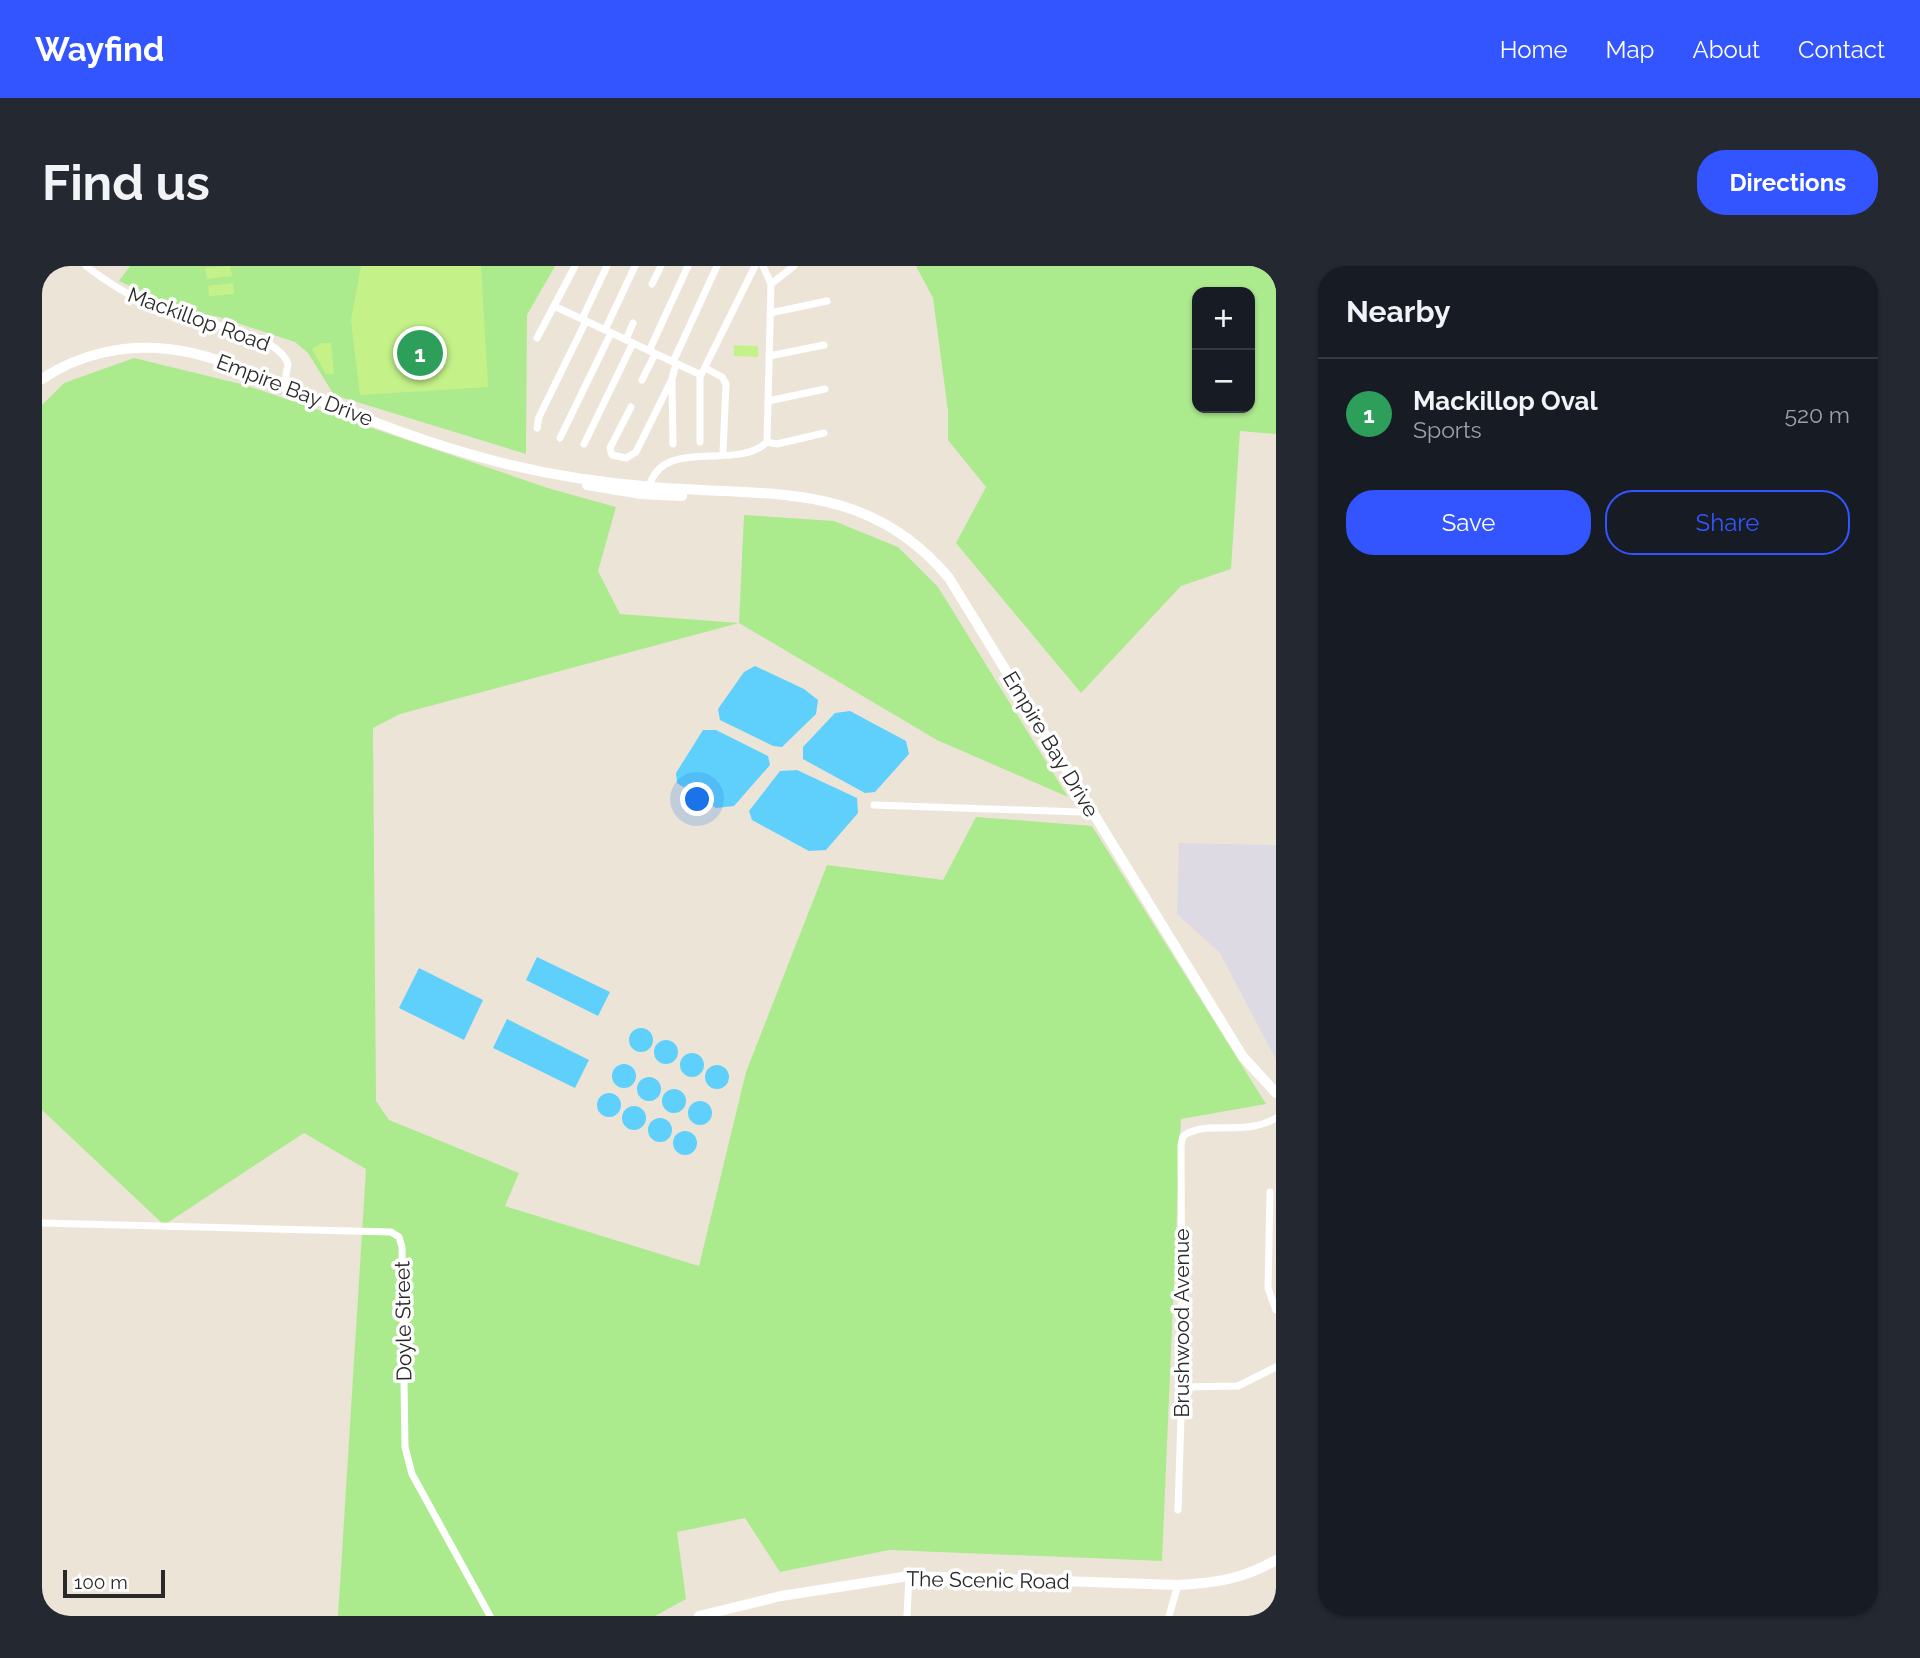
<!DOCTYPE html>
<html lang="en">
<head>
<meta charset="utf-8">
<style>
  :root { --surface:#171b24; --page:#242831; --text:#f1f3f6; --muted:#9ea1a6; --line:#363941; --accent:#35f }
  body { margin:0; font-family:Raleway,sans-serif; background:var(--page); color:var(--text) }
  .controls { position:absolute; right:21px; top:21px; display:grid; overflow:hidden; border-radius:14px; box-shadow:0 2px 5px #0004 }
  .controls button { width:63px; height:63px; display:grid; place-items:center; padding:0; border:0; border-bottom:2px solid var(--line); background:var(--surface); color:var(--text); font:35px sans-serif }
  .scale { position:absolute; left:21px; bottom:18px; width:102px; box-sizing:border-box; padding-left:7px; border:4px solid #292929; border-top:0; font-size:19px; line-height:24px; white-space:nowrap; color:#292929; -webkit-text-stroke:5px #fff; paint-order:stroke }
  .you { position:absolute; left:656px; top:534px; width:24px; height:24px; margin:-18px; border:5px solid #fff; border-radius:50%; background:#1a73e8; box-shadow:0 0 0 10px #1a73e833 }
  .badge { display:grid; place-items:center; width:46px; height:46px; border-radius:50%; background:var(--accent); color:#fff; font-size:23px; font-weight:700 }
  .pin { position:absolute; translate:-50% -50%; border:4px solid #fff; box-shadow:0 2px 7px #0006 }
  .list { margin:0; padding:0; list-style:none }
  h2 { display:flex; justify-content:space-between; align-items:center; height:91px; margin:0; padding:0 28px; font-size:30px }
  h2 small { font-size:23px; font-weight:400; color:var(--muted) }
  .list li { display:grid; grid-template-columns:46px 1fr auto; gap:21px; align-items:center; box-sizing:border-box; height:112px; padding:0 28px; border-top:2px solid var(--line) }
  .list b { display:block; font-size:26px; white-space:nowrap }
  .list p { margin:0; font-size:23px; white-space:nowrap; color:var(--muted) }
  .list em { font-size:23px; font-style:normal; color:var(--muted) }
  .actions { display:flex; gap:14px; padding:21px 28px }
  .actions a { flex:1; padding:16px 0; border:2px solid var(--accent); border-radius:28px; text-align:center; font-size:24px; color:var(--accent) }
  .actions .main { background:var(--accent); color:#fff }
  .map { position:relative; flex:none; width:1234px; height:1350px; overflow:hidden; border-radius:28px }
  header { display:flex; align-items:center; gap:42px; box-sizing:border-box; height:98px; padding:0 35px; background:var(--accent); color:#fff }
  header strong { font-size:33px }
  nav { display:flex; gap:38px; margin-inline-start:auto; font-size:24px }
  .intro { display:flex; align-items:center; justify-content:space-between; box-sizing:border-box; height:168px; padding:0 42px }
  h1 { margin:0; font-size:49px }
  .button { padding:18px 32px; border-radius:28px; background:var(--accent); color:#fff; font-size:24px; font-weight:700 }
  main { display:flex; gap:42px; padding:0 42px }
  aside { flex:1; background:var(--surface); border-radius:28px; box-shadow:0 2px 5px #0004 }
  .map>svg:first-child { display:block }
  .industrial { fill:#dddae4 }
  .green { fill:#acea8e; fill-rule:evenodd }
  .pitch { fill:#c4f289 }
  .water { fill:#5fcffb }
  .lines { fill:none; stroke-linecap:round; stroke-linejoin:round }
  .street { stroke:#fff; stroke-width:7 }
  .secondary { stroke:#fff; stroke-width:10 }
  .labels { text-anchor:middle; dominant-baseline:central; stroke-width:7; stroke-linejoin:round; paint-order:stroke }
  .street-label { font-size:21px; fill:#292929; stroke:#fff }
</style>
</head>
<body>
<header>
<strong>Wayfind</strong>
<nav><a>Home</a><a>Map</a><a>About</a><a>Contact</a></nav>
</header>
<div class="intro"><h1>Find us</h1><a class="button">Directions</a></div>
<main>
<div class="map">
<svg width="1234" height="1350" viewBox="0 0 1234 1350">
  <rect width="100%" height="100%" fill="#ede4d8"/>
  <!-- industrial -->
  <path class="industrial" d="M1137,577L1234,579V794L1178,687L1135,648Z"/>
  <!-- green -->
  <path class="green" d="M88,0H513L485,49L484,188L292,129L266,87L253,76L177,51L141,44L77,15Z
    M874,0H1234V168L1198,165L1189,303L1139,320L1039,427L914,277L944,221L906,174V145L891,32ZM1155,26H1208V142H1155Z
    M92,92L203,119L509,223L574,241L556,305L578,348L697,357L702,249L792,255L856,281L896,321L1026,531L895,474L697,357L358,448L331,462L334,835L347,854L477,907L463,940L657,1000L704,806L785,599L901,614L934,551L1050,560L1224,838L1139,853L1120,1295L847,1284L738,1306L703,1252L635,1266L644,1333L613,1350H296L324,903L262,867L122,959L0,844V139L22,117Z"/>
  <!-- pitch -->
  <path class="pitch" d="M188,0L190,10L165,13L163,2Z
    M319,0H439L446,121L318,129L309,54Z
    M191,17L192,28L167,30L166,20Z
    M279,77H289L292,108H284L270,83Z
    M692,79L716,80V91L692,90Z"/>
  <!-- water -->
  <path class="water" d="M713,400L762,423L776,434L774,448L740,481L731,480L678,454L676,443L702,406Z
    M808,445L864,475L867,488L833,526L823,527L761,493V481L793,447Z
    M661,464H674L726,490L728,499L692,540L674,542L635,517L634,507Z
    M755,504L815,532L816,547L784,584L767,585L710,554L707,545L738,505Z
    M495,691L568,726L556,750L484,714Z
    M377,702L441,734L422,774L357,742Z
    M465,753L547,794L533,822L451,782Z
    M587 774a12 12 0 1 1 24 0a12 12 0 1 1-24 0Z
    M612 786a12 12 0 1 1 24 0a12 12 0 1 1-24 0Z
    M638 799a12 12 0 1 1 24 0a12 12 0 1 1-24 0Z
    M570 810a12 12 0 1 1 24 0a12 12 0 1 1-24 0Z
    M663 811a12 12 0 1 1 24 0a12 12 0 1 1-24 0Z
    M595 823a12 12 0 1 1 24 0a12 12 0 1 1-24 0Z
    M620 835a12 12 0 1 1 24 0a12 12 0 1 1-24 0Z
    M555 839a12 12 0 1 1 24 0a12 12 0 1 1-24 0Z
    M646 847a12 12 0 1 1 24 0a12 12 0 1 1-24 0Z
    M580 852a12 12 0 1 1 24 0a12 12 0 1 1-24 0Z
    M606 864a12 12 0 1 1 24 0a12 12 0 1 1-24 0Z
    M631 877a12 12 0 1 1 24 0a12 12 0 1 1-24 0Z"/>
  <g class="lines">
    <!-- street -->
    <path class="street" d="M44,0C66,17 89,31 115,42C148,56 234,64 246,98L242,120
      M610,18L619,0
      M729,18L752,0
      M512,40L659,109L713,0
      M728,47L785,35
      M540,53L565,0
      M563,64L593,0
      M495,72L533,0
      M584,74L591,57
      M607,85L646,0
      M727,90L782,79
      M631,96L675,0
      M665,103L680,111L684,118L681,187
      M600,114L613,88
      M630,116L631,178
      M726,135L783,123
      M589,141L568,182L570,189L584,192L594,186L630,113L634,98
      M495,162L497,151L544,55
      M518,172L569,67
      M658,176V109
      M725,176L735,178L782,167
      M542,178L591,77
      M607,221C621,169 695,206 725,176L729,18L721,0
      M832,539L1038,546L1047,541
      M1228,926L1226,1022L1234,1044
      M0,957L349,966L357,971L360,981L363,1181L370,1208L448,1350
      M1140,1121L1196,1120L1234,1101
      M1136,1244L1140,1121L1139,879L1141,870C1164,853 1203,871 1234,852
      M865,1350L867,1310
      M1127,1350L1136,1319"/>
    <!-- secondary -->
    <path class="secondary" d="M0,113C37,88 82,78 126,83C167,87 203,105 241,120C301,144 362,169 424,187C484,205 549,216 611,221C727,231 824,213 907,312L1201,791L1234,827
      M545,219L599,228L640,230
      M657,1350L739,1330L867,1310L1136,1319C1174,1317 1201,1313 1234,1294"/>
  </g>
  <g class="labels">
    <!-- street labels -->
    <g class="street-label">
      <text transform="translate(157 53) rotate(20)">Mackillop Road</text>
      <text transform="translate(253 124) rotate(21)">Empire Bay Drive</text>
      <text transform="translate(1009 478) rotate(59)">Empire Bay Drive</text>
      <text transform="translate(361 1055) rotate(-91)">Doyle Street</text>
      <text transform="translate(1139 1057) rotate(-90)">Brushwood Avenue</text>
      <text transform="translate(946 1314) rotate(1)">The Scenic Road</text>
    </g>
  </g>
</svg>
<div class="controls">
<button>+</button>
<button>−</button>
</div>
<div class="scale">100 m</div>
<div class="you"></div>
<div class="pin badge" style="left:378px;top:87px;background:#2e9e5b">1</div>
</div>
<aside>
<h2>Nearby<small></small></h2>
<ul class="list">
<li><span class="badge" style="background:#2e9e5b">1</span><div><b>Mackillop Oval</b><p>Sports</p></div><em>520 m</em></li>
</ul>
<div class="actions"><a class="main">Save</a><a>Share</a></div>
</aside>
</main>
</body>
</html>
